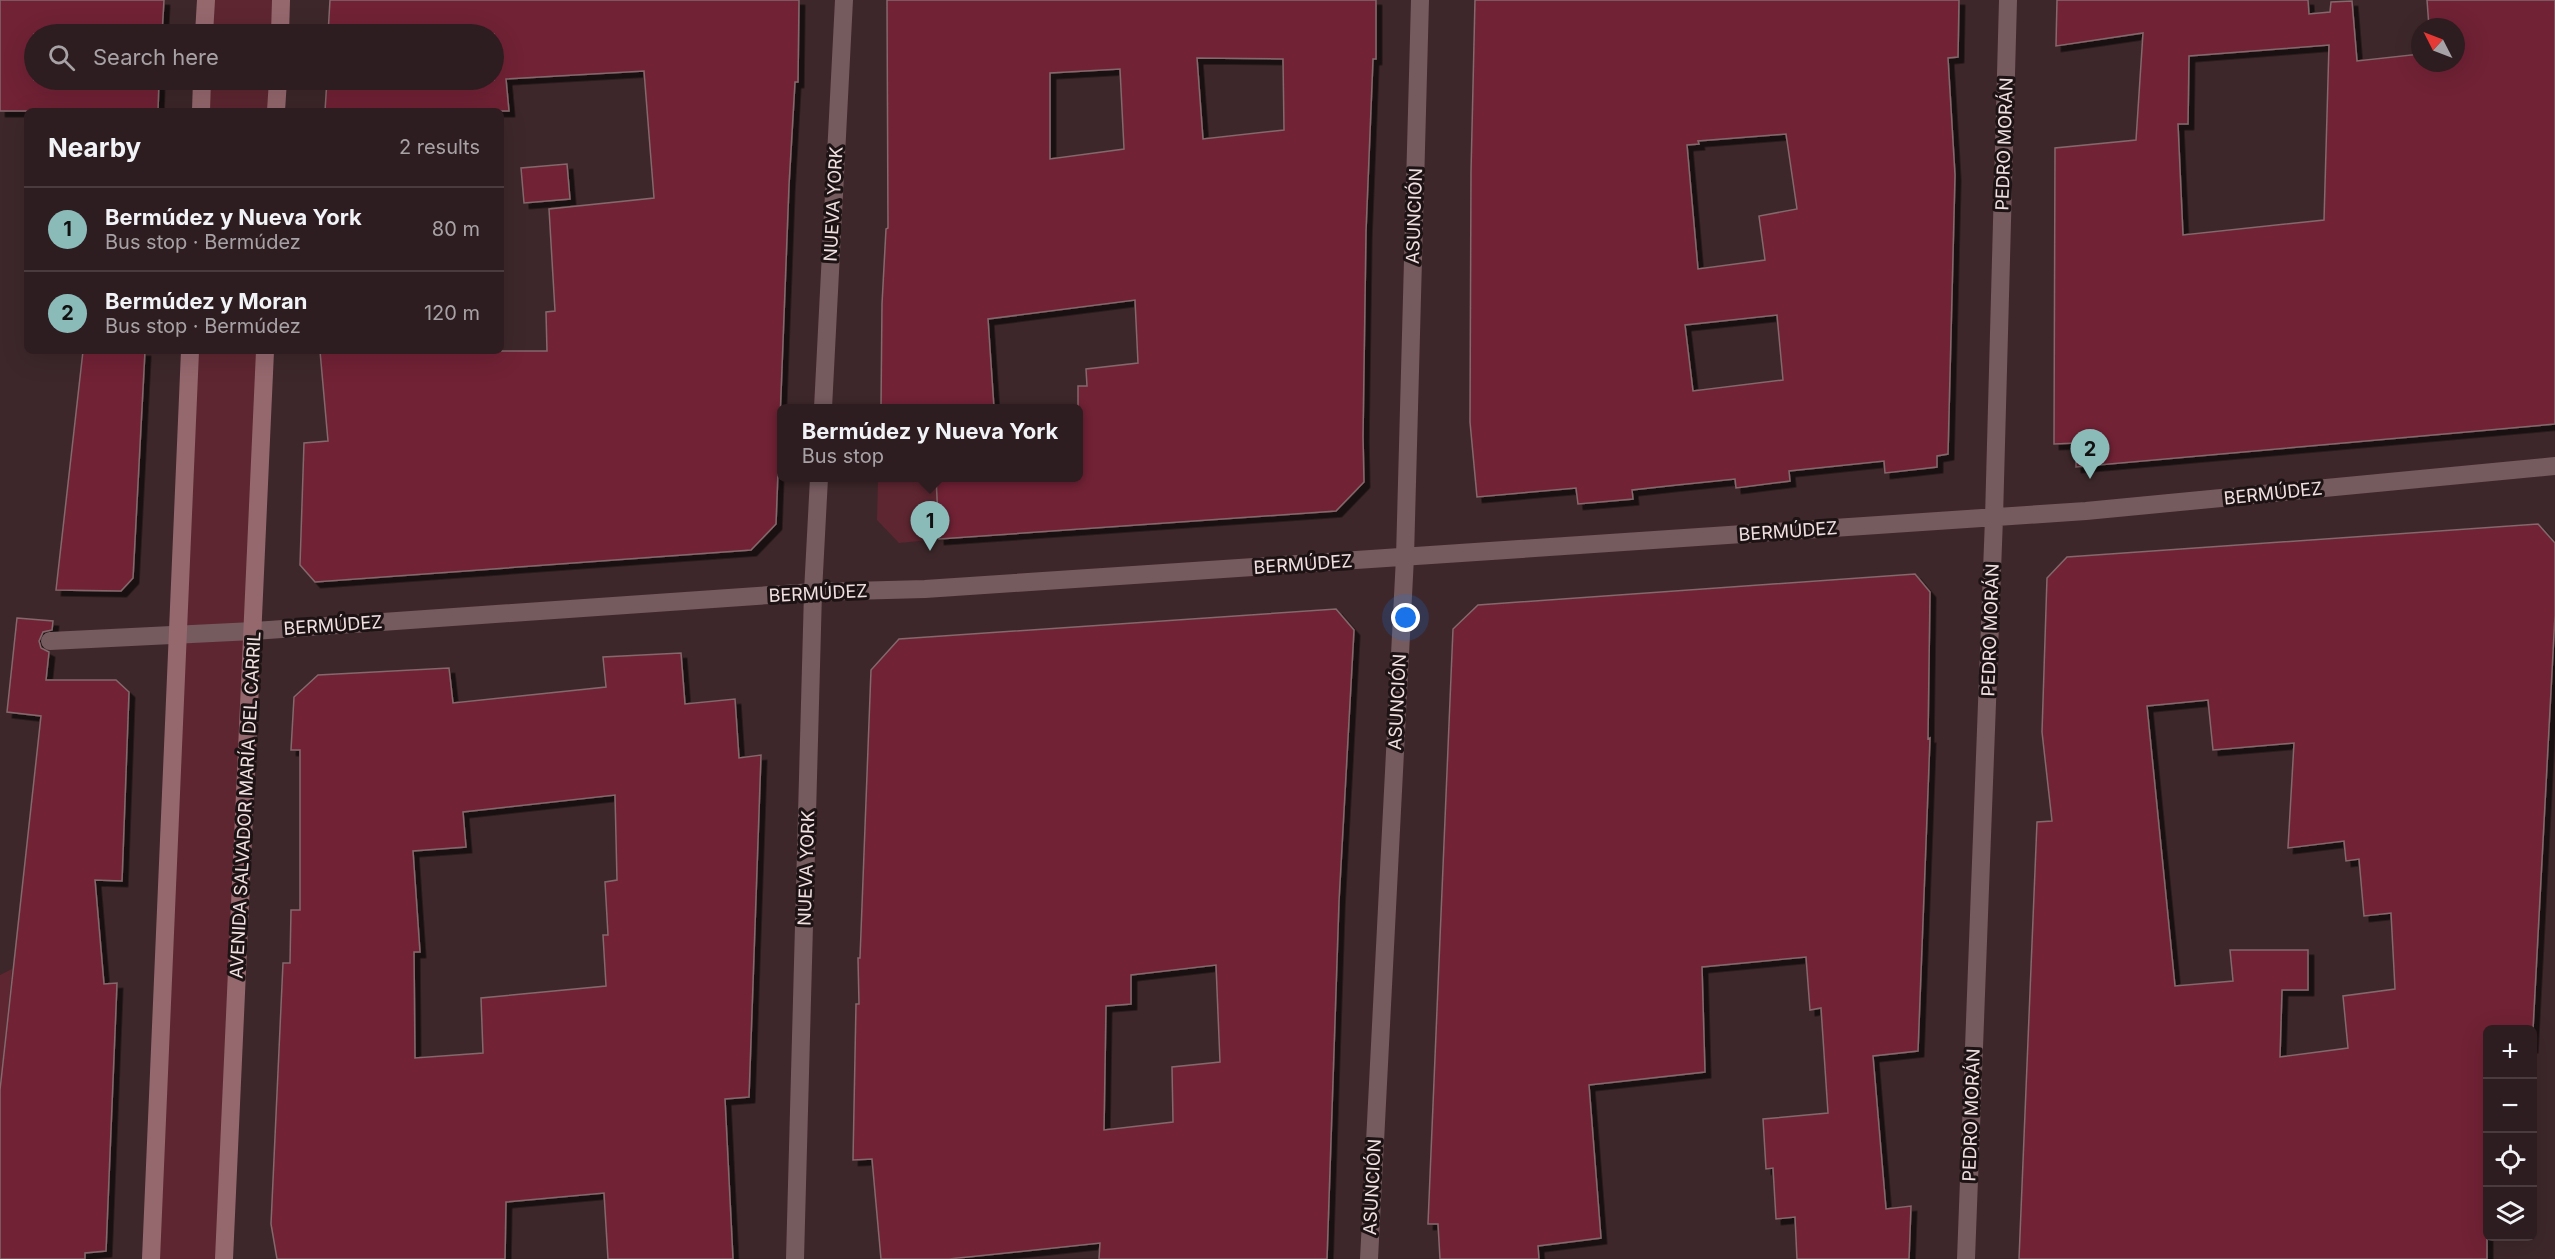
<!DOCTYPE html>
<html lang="en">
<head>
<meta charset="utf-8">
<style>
  :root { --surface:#2e1d20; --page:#362629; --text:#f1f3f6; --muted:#a7a2a5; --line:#493b3e; --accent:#8bbbb9 }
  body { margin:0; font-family:Inter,sans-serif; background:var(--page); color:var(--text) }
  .controls { position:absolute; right:18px; bottom:18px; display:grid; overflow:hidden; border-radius:9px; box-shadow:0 6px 24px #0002 }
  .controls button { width:54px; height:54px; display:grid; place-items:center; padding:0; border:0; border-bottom:2px solid var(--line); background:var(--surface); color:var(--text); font:30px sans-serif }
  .compass { position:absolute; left:2411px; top:18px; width:54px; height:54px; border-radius:50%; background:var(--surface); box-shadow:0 6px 24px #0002; rotate:312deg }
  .you { position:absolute; left:1406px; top:618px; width:21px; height:21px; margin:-15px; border:4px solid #fff; border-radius:50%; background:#1a73e8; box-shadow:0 0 0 9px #1a73e833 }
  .badge { display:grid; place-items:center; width:39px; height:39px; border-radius:50%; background:var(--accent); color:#111; font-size:20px; font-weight:700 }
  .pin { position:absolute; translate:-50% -50px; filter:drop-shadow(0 2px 3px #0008) }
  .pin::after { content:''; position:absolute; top:32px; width:21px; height:18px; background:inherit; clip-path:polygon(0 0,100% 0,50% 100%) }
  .popup { position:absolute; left:777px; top:404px; width:306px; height:78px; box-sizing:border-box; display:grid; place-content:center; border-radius:9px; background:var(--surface); filter:drop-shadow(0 2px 4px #0005); font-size:20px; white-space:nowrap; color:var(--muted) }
  .popup b { font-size:22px; color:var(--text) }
  .popup::after { content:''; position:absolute; left:50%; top:100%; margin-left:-12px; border:12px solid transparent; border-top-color:var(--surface) }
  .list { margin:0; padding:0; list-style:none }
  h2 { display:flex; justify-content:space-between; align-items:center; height:78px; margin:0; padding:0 24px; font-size:26px }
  h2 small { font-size:20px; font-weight:400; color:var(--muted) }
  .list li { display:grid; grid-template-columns:39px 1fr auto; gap:18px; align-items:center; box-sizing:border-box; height:84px; padding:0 24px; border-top:2px solid var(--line) }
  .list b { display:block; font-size:22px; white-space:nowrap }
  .list p { margin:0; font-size:20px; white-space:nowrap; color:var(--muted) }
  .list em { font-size:20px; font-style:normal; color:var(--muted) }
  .icon { flex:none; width:33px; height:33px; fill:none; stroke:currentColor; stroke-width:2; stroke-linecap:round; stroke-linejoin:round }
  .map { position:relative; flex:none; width:2555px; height:1259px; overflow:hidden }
  .search { position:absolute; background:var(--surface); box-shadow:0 6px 24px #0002; left:24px; top:24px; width:480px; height:66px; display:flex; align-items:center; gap:15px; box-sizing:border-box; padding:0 21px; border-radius:33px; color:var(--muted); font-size:22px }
  .panel { position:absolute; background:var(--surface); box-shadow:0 6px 24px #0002; left:24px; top:108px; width:480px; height:246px; border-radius:9px }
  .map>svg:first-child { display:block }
  .green { fill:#5e2631 }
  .building { fill:#712235; stroke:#83686c; stroke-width:1.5; fill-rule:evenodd; filter:url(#shadow) }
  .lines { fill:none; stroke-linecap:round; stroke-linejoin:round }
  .street { stroke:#755a5e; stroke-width:18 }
  .secondary { stroke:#95686e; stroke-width:18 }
  .labels { text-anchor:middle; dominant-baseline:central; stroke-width:6; stroke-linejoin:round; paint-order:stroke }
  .street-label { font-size:18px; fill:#f0e0e2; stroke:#1d1314 }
</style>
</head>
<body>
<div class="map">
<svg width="2555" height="1259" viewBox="0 0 2555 1259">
  <defs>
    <filter id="shadow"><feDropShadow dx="5.5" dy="5.5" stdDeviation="0" flood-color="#0009"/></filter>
  </defs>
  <rect width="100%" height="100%" fill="#3d272a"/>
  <!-- green -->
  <path class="green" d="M206,0H281L280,34H204Z
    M202,80H278L276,111H201Z
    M190,351H265L224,1259H151Z
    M878,478H936L939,539L899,543L877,520Z
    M12,969L0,1090V975Z"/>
  <!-- building -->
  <path class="building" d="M0,0H164L162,34H34V80H159L158,111H0Z
    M330,0H799L798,82H795L789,185L776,524L751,550L315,582L300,565L304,443L328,441L320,351H547L546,312L555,311L549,209L654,198L644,71L506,79L509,111H325L327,80H494V34H328Z
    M887,0H1376V59H1373L1366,231L1363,437L1364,482L1336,511L939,539L936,477H1078V386H1087L1086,369L1138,363L1135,300L988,319L994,408H881L882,304L886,229L888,228ZM1197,58L1283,59L1284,130L1203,139ZM1120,69L1124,149L1050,159V73Z
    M1475,0H1959L1958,57L1948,58L1955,175L1948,454L1937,456V467L1885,473L1884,461L1789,471L1790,481L1736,488L1735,479L1677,485L1632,490L1633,499L1578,504L1576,488L1477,497L1470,422L1471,172ZM1786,134L1797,209L1759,216L1765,260L1698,269L1687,145L1699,144L1698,141ZM1777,315L1783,380L1693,391L1685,325Z
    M2057,0H2308L2309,14L2330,12L2331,2L2352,1L2357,61L2420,54V63H2456V27H2429L2427,0H2555V424L2076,467V443L2054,444L2055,148L2136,140L2143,33L2056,46ZM2329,45L2324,220L2183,235L2178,124H2188L2189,56Z
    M567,164L570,199L524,203L521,168Z
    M83,351H145L133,578L121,591L56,590Z
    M2538,524L2555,543V615L2532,1048V1029H2487V1259H2019L2037,822L2052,821L2042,732L2047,578L2067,557ZM2208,700L2213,750L2294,743L2288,848L2344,841L2346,861L2359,859L2364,916L2391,913L2395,989L2343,996L2348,1048L2280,1057L2282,990H2308V950H2230L2233,981L2175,986L2147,706Z
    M1915,574L1930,592L1928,739L1930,738L1918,1051L1873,1056L1886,1209L1911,1206L1909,1259H1797L1795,1217L1776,1219L1773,1168L1766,1169L1763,1119L1828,1113L1821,1008L1810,1010L1806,957L1702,967L1705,1072L1589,1085L1601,1238L1538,1246L1539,1259H1440L1438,1224H1428L1453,629L1478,605Z
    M1336,609L1354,630L1339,901L1327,1259H1099L1100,1243L949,1259H881L872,1159L853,1160L856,1004H859L858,958H860L871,670L899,639ZM1216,965L1220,1062L1172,1067L1173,1122L1104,1130L1106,1006L1131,1004V975Z
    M17,618L53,621L52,630L43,632L39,641L41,648L49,652L46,680H116L129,692L122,881L95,880L104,984L117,983L106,1251L85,1253V1259H0V1090L41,716L7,712Z
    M681,653L685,704L735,699L739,758L761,755L749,1097L725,1099L733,1259H608L604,1193L506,1202L505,1259H277L271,1224L283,963H290L291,910H300V750H291L294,697L318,675L449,668L453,703L606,687L603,657ZM615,795L617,880L605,882L608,935H603L606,986L481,998L483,1053L415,1058L414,952H420L413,851L466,847L463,812Z"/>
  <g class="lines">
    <!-- street -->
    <path class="street" d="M823,408L844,0
      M50,641L253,631L813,592L925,589L2086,511L2555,466
      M795,1259L813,592L819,478
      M1369,1259L1405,557L1420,0
      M1966,1259L1994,518L2008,0"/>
    <!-- secondary -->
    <path class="secondary" d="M204,34L206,0
      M280,34L281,0
      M201,111L202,80
      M276,111L278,80
      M151,1259L190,351
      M224,1259L265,351"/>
  </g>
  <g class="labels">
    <!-- street labels -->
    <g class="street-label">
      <text transform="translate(2004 144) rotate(-88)">PEDRO MORÁN</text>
      <text transform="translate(833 204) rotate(-87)">NUEVA YORK</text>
      <text transform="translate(1414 216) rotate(-88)">ASUNCIÓN</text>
      <text transform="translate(2273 493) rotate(-6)">BERMÚDEZ</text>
      <text transform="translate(1788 531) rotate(-4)">BERMÚDEZ</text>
      <text transform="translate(1303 564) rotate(-4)">BERMÚDEZ</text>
      <text transform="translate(818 593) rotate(-3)">BERMÚDEZ</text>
      <text transform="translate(333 625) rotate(-4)">BERMÚDEZ</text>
      <text transform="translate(1990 630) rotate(-88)">PEDRO MORÁN</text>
      <text transform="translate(1397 702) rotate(-87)">ASUNCIÓN</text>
      <text transform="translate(245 805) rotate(-87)">AVENIDA SALVADOR MARÍA DEL CARRIL</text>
      <text transform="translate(806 868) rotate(-88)">NUEVA YORK</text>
      <text transform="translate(1971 1115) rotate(-88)">PEDRO MORÁN</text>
      <text transform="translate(1372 1187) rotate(-87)">ASUNCIÓN</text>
    </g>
  </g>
</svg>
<div class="controls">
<button>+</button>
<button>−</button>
<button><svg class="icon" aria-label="locate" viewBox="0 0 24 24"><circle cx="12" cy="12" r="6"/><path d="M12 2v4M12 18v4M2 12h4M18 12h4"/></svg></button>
<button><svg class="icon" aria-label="layers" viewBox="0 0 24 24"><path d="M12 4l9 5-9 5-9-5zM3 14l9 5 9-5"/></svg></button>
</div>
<svg class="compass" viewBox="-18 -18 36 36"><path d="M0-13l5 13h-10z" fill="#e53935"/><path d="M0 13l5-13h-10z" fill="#a7a2a5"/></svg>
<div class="you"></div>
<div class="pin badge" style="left:930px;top:551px">1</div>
<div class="popup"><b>Bermúdez y Nueva York</b>Bus stop</div>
<div class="pin badge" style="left:2090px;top:479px">2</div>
<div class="search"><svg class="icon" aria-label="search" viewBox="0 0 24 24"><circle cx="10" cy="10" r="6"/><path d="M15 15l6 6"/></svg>Search here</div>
<section class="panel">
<h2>Nearby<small>2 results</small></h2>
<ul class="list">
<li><span class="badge">1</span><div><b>Bermúdez y Nueva York</b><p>Bus stop · Bermúdez</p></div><em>80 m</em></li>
<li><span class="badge">2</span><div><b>Bermúdez y Moran</b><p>Bus stop · Bermúdez</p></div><em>120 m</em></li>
</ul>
</section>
</div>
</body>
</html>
